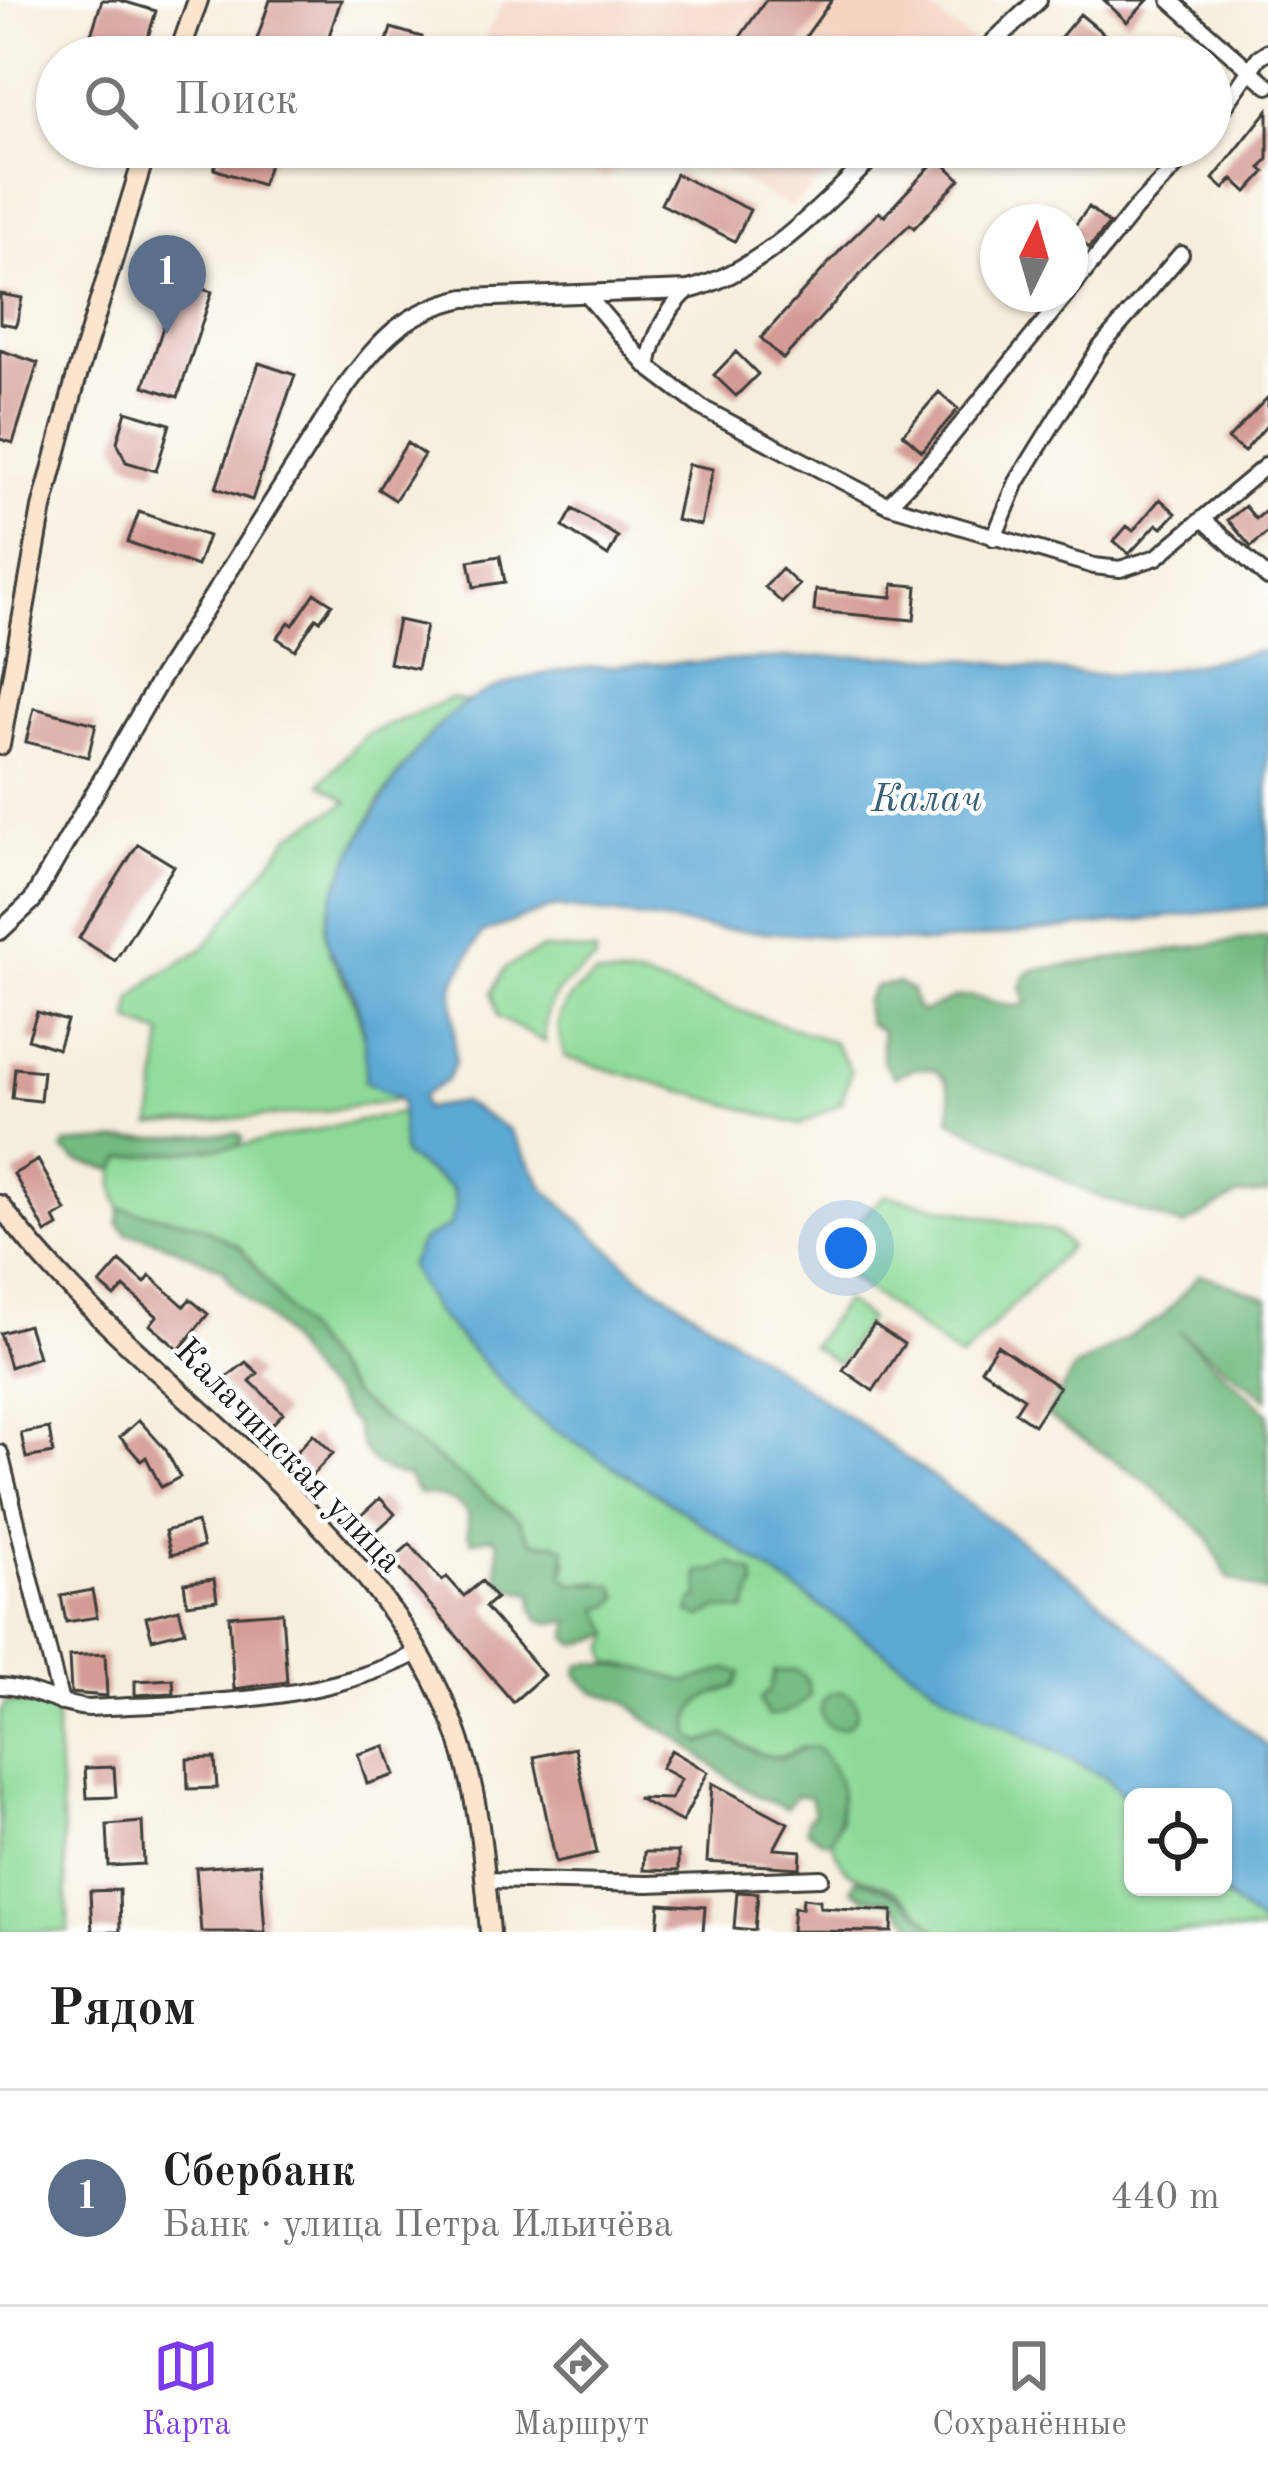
<!DOCTYPE html>
<html lang="ru">
<head>
<meta charset="utf-8">
<style>
  :root { --surface:#fff; --page:#f6f6f6; --text:#222; --muted:#767676; --line:#e0e0e0; --accent:#7c3aed }
  body { margin:0; font-family:"Old Standard TT",serif; background:var(--page); color:var(--text) }
  .controls { position:absolute; right:36px; bottom:36px; display:grid; overflow:hidden; border-radius:18px; box-shadow:0 3px 9px #0004 }
  .controls button { width:108px; height:108px; display:grid; place-items:center; padding:0; border:0; border-bottom:3px solid var(--line); background:var(--surface); color:var(--text); font:60px sans-serif }
  .compass { position:absolute; left:980px; top:204px; width:108px; height:108px; border-radius:50%; background:var(--surface); box-shadow:0 3px 9px #0004; rotate:5deg }
  .you { position:absolute; left:846px; top:1248px; width:42px; height:42px; margin:-30px; border:9px solid #fff; border-radius:50%; background:#1a73e8; box-shadow:0 0 0 18px #1a73e833 }
  .badge { display:grid; place-items:center; width:78px; height:78px; border-radius:50%; background:var(--accent); color:#fff; font-size:39px; font-weight:700 }
  .pin { position:absolute; translate:-50% -99px; filter:drop-shadow(0 3px 6px #0008) }
  .pin::after { content:''; position:absolute; top:63px; width:42px; height:36px; background:inherit; clip-path:polygon(0 0,100% 0,50% 100%) }
  .list { margin:0; padding:0; list-style:none }
  h2 { display:flex; justify-content:space-between; align-items:center; height:156px; margin:0; padding:0 48px; font-size:51px }
  h2 small { font-size:39px; font-weight:400; color:var(--muted) }
  .list li { display:grid; grid-template-columns:78px 1fr auto; gap:36px; align-items:center; box-sizing:border-box; height:216px; padding:0 48px; border-top:3px solid var(--line) }
  .list b { display:block; font-size:45px; white-space:nowrap }
  .list p { margin:0; font-size:39px; white-space:nowrap; color:var(--muted) }
  .list em { font-size:39px; font-style:normal; color:var(--muted) }
  .icon { flex:none; width:66px; height:66px; fill:none; stroke:currentColor; stroke-width:2; stroke-linecap:round; stroke-linejoin:round }
  .map { position:relative; flex:none; width:1268px; height:1932px; overflow:hidden }
  .search { position:absolute; background:var(--surface); box-shadow:0 3px 9px #0004; left:36px; right:36px; top:36px; height:132px; display:flex; align-items:center; gap:30px; box-sizing:border-box; padding:0 42px; border-radius:66px; color:var(--muted); font-size:45px }
  .sheet { height:372px; background:var(--surface) }
  nav { display:flex; justify-content:space-around; align-items:center; box-sizing:border-box; height:168px; border-top:3px solid var(--line); background:var(--surface); font-size:33px; color:var(--muted) }
  nav a { display:grid; justify-items:center; gap:6px }
  nav .on { color:var(--accent) }
  .map>svg:first-child { display:block }
  .built { fill:#f4d3c0 }
  .green { fill:#8dda98; stroke:#547b5a; stroke-width:3 }
  .forest { fill:#72ba80; stroke:#476b4e; stroke-width:3 }
  .water { fill:#5ba9d4; stroke:#3c6278; stroke-width:3 }
  .building { fill:#d49b94 }
  .lines { fill:none; stroke-linecap:round; stroke-linejoin:round }
  .minor-casing { stroke:#3d3c39; stroke-width:20 }
  .tertiary-casing { stroke:#3d3c39; stroke-width:22 }
  .secondary-casing { stroke:#3d3c39; stroke-width:24 }
  .minor { stroke:#fff; stroke-width:14 }
  .tertiary { stroke:#fff; stroke-width:16 }
  .secondary { stroke:#fbe5cf; stroke-width:18 }
  .labels { text-anchor:middle; dominant-baseline:central; stroke-width:9; stroke-linejoin:round; paint-order:stroke }
  .street-label { font-size:36px; fill:#1c1c1c; stroke:#fff }
  .water-label { font-size:39px; font-style:italic; fill:#3c6278; stroke:#fff }
</style>
</head>
<body>
<div class="map">
<svg width="1268" height="1932" viewBox="0 0 1268 1932">
  <rect width="100%" height="100%" fill="#fff"/>
  <filter id="ink" filterUnits="userSpaceOnUse"><feTurbulence type="fractalNoise" baseFrequency=".00833" numOctaves="2"/><feDisplacementMap in="SourceGraphic" scale="24" xChannelSelector="R" yChannelSelector="G"/><feConvolveMatrix kernelMatrix="1 2 1 2 8 2 1 2 1" color-interpolation-filters="sRGB"/></filter>
  <filter id="wash" filterUnits="userSpaceOnUse"><feTurbulence type="fractalNoise" baseFrequency=".004" numOctaves="4" result="noise"/><feDisplacementMap in="SourceGraphic" scale="48" xChannelSelector="R" yChannelSelector="G"/><feGaussianBlur stdDeviation="2.7" result="paint"/><feColorMatrix in="noise" values="0 0 0 0 0 0 0 0 0 0 0 0 0 0 0 0 0 1.4 0 .05"/><feComposite in="paint" operator="in"/></filter>
  <g filter="url(#wash)">
    <rect width="100%" height="100%" fill="#f5eedc"/>
    <!-- built -->
    <path class="built" d="M504,0H918L972,41L955,57H510L483,40Z
      M546,147H628L606,180Z
      M686,147H858L791,209Z"/>
    <!-- green -->
    <path class="green" d="M450,699L468,702C421,740 383,787 358,843C344,877 338,918 329,953C354,994 369,1032 365,1081L402,1099L310,1113L152,1125L163,1035L130,1021L132,999L152,980L204,948L292,834L348,802L321,783L365,735Z
      M542,949L595,952L596,961C564,983 541,998 545,1042L498,1017L492,992L505,968Z
      M595,976L642,978L834,1042L851,1071L841,1103L800,1125L565,1057C550,1016 563,1000 595,976Z
      M404,1112L403,1155L451,1188L456,1206L450,1226L421,1241L434,1311L533,1416L685,1512L944,1693L1109,1780L1133,1806V1887H1214L1268,1932H938C923,1915 908,1897 887,1887C854,1872 847,1883 831,1841L841,1818L802,1747C770,1767 755,1751 725,1735L701,1743L692,1737C681,1705 709,1694 735,1686L727,1669L686,1682L644,1669L609,1663L606,1649L612,1634L598,1609L600,1582L572,1583L563,1576L567,1562L556,1543C533,1547 528,1541 520,1521L354,1397L240,1247L120,1208C113,1189 109,1175 123,1158L238,1146Z
      M885,1195L1055,1232L1070,1246L961,1359L823,1257Z
      M844,1301L869,1319L838,1364L812,1346Z
      M5,1703L55,1705L69,1932H0V1714Z"/>
    <!-- forest -->
    <path class="forest" d="M1268,936V1193L1238,1195L1184,1226L1091,1194L949,1119C957,1077 934,1055 894,1077L882,1059V1031L868,1023L865,1002L875,986L898,983L912,991L916,1007L922,1012C934,1008 947,999 959,997C984,992 1003,1012 1027,1004L1021,988L1025,975L1035,970Z
      M238,1133L243,1138L238,1146L123,1158L114,1170L77,1161L63,1150L65,1144Z
      M120,1208L195,1223L240,1247L354,1397L520,1521C535,1558 541,1534 565,1548L563,1576L572,1583L613,1585L619,1597L612,1605L599,1609L612,1634L576,1645L568,1638L570,1621L549,1623L538,1619L533,1610V1593C491,1587 498,1579 498,1543L493,1537L472,1541L468,1534V1514C454,1497 440,1496 419,1494L407,1476C375,1473 360,1454 355,1424C339,1411 343,1407 333,1395C327,1387 317,1385 312,1377C300,1359 288,1340 274,1324C254,1302 238,1297 223,1269C190,1256 162,1238 128,1234L118,1223Z
      M1200,1274L1268,1298V1399L1178,1331L1268,1413V1593L1228,1578L1208,1538L1150,1484L1047,1416L1074,1369L1162,1317Z
      M730,1563L754,1573L755,1586L745,1611L718,1609L701,1617L689,1613L693,1601L699,1598L698,1571H714Z
      M593,1663L644,1669L686,1682L727,1669L741,1673L735,1686C710,1694 681,1705 692,1737L702,1743L725,1735C743,1745 767,1764 789,1755C800,1750 803,1747 816,1747C845,1777 847,1805 831,1841H823L807,1829L808,1819L814,1813L810,1797L797,1795L786,1808C743,1795 712,1762 676,1737C669,1731 659,1730 652,1724C645,1719 639,1710 631,1705C609,1690 594,1702 577,1673L580,1665Z
      M775,1671H797L807,1680L810,1696C800,1707 782,1717 767,1716L760,1699L770,1690Z
      M821 1710a18 18 0 1 1 36 0a18 18 0 1 1-36 0Z
      M856,1879C892,1888 914,1904 938,1932H922L889,1900L863,1897L851,1889Z"/>
    <!-- water -->
    <path class="water" d="M1268,650V906L930,943L717,929L556,906L482,933L453,984L455,1063L446,1081L422,1096L424,1108L462,1102L510,1130L546,1190L636,1273L852,1419L1085,1588L1268,1747V1931L1214,1887H1223V1797H1133V1806L1109,1780L944,1693L685,1512L533,1416L434,1311L409,1266L421,1241L450,1226L456,1206L452,1188L403,1155L401,1100L365,1081C367,1052 364,1020 353,992C342,966 320,949 327,918C341,858 415,732 469,701C541,660 629,666 708,662C793,657 878,653 962,659C1016,663 1070,678 1125,674C1172,671 1221,658 1268,650Z"/>
    <g id="blocks">
      <!-- building -->
      <path class="building" d="M102,0H119L156,11L142,57H84Z
        M270,0H341L322,57H251Z
        M766,0H832L791,57H726Z
        M1104,0H1148L1127,22Z
        M1080,14L1104,34L1084,57H1044Z
        M391,28L422,37L416,57H382Z
        M1268,110V159L1261,168L1265,172L1247,192L1233,179L1224,189L1213,179Z
        M221,147H275L262,185L214,169Z
        M938,158L960,179L914,228L910,224L879,254L783,359L761,338L846,244L879,212L884,216Z
        M676,174L750,210L735,241L661,204Z
        M1089,207L1109,224L1089,248L1070,232Z
        M178,281L212,292L178,397L144,386Z
        M0,294L22,298L16,326L0,323Z
        M0,350L38,363L13,443L0,439Z
        M736,352L758,374L736,396L714,375Z
        M259,363L295,375L252,500L216,488Z
        M939,392L958,409L922,451L903,434Z
        M1268,397V424L1244,452L1228,439Z
        M126,411L170,424L156,471L126,462L117,442Z
        M407,443L424,455L395,500L378,489Z
        M688,464L713,469L701,525L676,520Z
        M1160,499L1176,513L1162,528L1157,524L1129,554L1114,541L1127,526L1133,531Z
        M1245,506L1256,519L1268,509V532L1251,547L1228,520Z
        M573,509L618,537L608,556L563,527Z
        M139,512L208,536L197,566L128,542Z
        M500,556L505,582L474,587L469,561Z
        M782,569L799,585L782,603L765,587Z
        M893,584L917,586L914,620L814,611L816,590L892,597Z
        M315,593L332,604L320,621L316,618L295,650L277,638L289,622L293,625Z
        M398,620L426,626L417,669L389,663Z
        M34,708L96,724L88,757L26,742Z
        M138,844L174,866L115,961L79,938Z
        M37,1012L67,1021L58,1049L28,1039Z
        M15,1068L43,1071L40,1101L12,1098Z
        M38,1160L66,1211L54,1218L58,1226L46,1233L14,1174Z
        M120,1261L145,1283L150,1276L184,1306L190,1299L208,1314L179,1350L150,1325L157,1316L124,1287L115,1297L100,1284Z
        M874,1324L904,1344L873,1391L843,1370Z
        M28,1325L38,1357L10,1367L0,1333Z
        M997,1345L1059,1387L1034,1425L1015,1412L1024,1398L981,1369Z
        M246,1362L258,1373L250,1381L283,1413L265,1432L220,1382Z
        M139,1420L166,1450L180,1477L161,1487L146,1457L141,1461L120,1437Z
        M49,1428L53,1453L26,1458L21,1433Z
        M313,1434L333,1453L312,1475L293,1456Z
        M380,1498L395,1514L371,1536L356,1520Z
        M197,1522L203,1547L171,1555L165,1531Z
        M410,1544L442,1581L447,1577L464,1596L482,1581L496,1598L485,1607L544,1675L513,1702L392,1560Z
        M214,1579L217,1600L187,1604L184,1583Z
        M92,1590L97,1617L66,1622L61,1596Z
        M179,1609L185,1631L152,1639L146,1617Z
        M282,1612L287,1682L234,1689L229,1616Z
        M105,1654L107,1696L71,1693L69,1656Z
        M173,1679L174,1693L135,1695V1681Z
        M385,1746L395,1775L367,1784L358,1754Z
        M575,1748L597,1853L556,1862L534,1757Z
        M671,1750L708,1772L682,1822L637,1798L671,1799L681,1779L661,1768Z
        M215,1758L217,1788L188,1789L187,1759Z
        M114,1767L116,1797L87,1798L85,1768Z
        M712,1783L788,1823L774,1849L801,1851L800,1868L707,1862Z
        M142,1822L144,1864L109,1866L107,1825Z
        M644,1852H678V1871L643,1870Z
        M260,1863L265,1932H201L196,1868Z
        M119,1890L120,1932H92L90,1891Z
        M737,1892L758,1893L755,1930L734,1928Z
        M803,1898L820,1900V1907L893,1911L892,1932L792,1931L794,1907L802,1908Z
        M660,1904L705,1907L703,1932H658Z"/>
    </g>
  </g>
  <g filter="url(#ink)">
    <use href="#blocks" fill-opacity="0" stroke="#3d3c39" stroke-width="3"/>
    <g class="lines">
      <!-- minor casing -->
      <g class="minor-casing">
        <path id="minor" d="M1170,0L1268,86
          M1211,126L1259,57L1268,51
          M1070,290L1135,209L1194,147
          M586,294L648,367L702,408L888,505L1094,566L1120,569L1157,557L1268,464
          M648,367C653,337 666,311 688,290
          M888,505L936,455L1067,294
          M1203,519L1268,578
          M994,538L1017,482L1099,349L1181,254
          M0,1453L61,1703
          M0,1686C32,1687 58,1706 89,1708C202,1702 316,1705 419,1652
          M485,1880L648,1884L821,1878"/>
      </g>
      <!-- tertiary casing -->
      <g class="tertiary-casing">
        <path id="tertiary" d="M978,57L1038,0
          M0,931L32,901L161,678L346,386C382,338 405,311 465,298L688,290C766,271 827,200 883,147"/>
      </g>
      <!-- secondary casing -->
      <g class="secondary-casing">
        <path id="secondary" d="M178,57L198,0
          M0,745L42,508L76,379L147,147
          M0,1205C135,1387 370,1508 454,1725C479,1791 484,1862 490,1932"/>
      </g>
      <!-- minor -->
      <use href="#minor" class="minor"/>
      <!-- tertiary -->
      <use href="#tertiary" class="tertiary"/>
      <!-- secondary -->
      <use href="#secondary" class="secondary"/>
    </g>
  </g>
  <g class="labels">
    <!-- street labels -->
    <g class="street-label">
      <text transform="translate(287 1457) rotate(46)">Калачинская улица</text>
    </g>
    <!-- water labels -->
    <g class="water-label">
      <text x="927" y="800">Калач</text>
    </g>
  </g>
</svg>
<div class="controls">
<button><svg class="icon" aria-label="locate" viewBox="0 0 24 24"><circle cx="12" cy="12" r="6"/><path d="M12 2v4M12 18v4M2 12h4M18 12h4"/></svg></button>
</div>
<svg class="compass" viewBox="-18 -18 36 36"><path d="M0-13l5 13h-10z" fill="#e53935"/><path d="M0 13l5-13h-10z" fill="#767676"/></svg>
<div class="you"></div>
<div class="pin badge" style="left:167px;top:334px;background:#5c6f8a">1</div>
<div class="search"><svg class="icon" aria-label="search" viewBox="0 0 24 24"><circle cx="10" cy="10" r="6"/><path d="M15 15l6 6"/></svg>Поиск</div>
</div>
<section class="sheet">
<h2>Рядом<small></small></h2>
<ul class="list">
<li><span class="badge" style="background:#5c6f8a">1</span><div><b>Сбербанк</b><p>Банк · улица Петра Ильичёва</p></div><em>440 m</em></li>
</ul>
</section>
<nav>
<a class="on"><svg class="icon" aria-label="map" viewBox="0 0 24 24"><path d="M3 6l6-2 6 2 6-2v14l-6 2-6-2-6 2zM9 4v14M15 6v14"/></svg>Карта</a>
<a><svg class="icon" aria-label="directions" viewBox="0 0 24 24"><path d="M12 3l9 9-9 9-9-9zM9 14v-3h6M13 9l2 2-2 2"/></svg>Маршрут</a>
<a><svg class="icon" aria-label="saved" viewBox="0 0 24 24"><path d="M7 4h10v16l-5-4-5 4z"/></svg>Сохранённые</a>
</nav>
</body>
</html>
